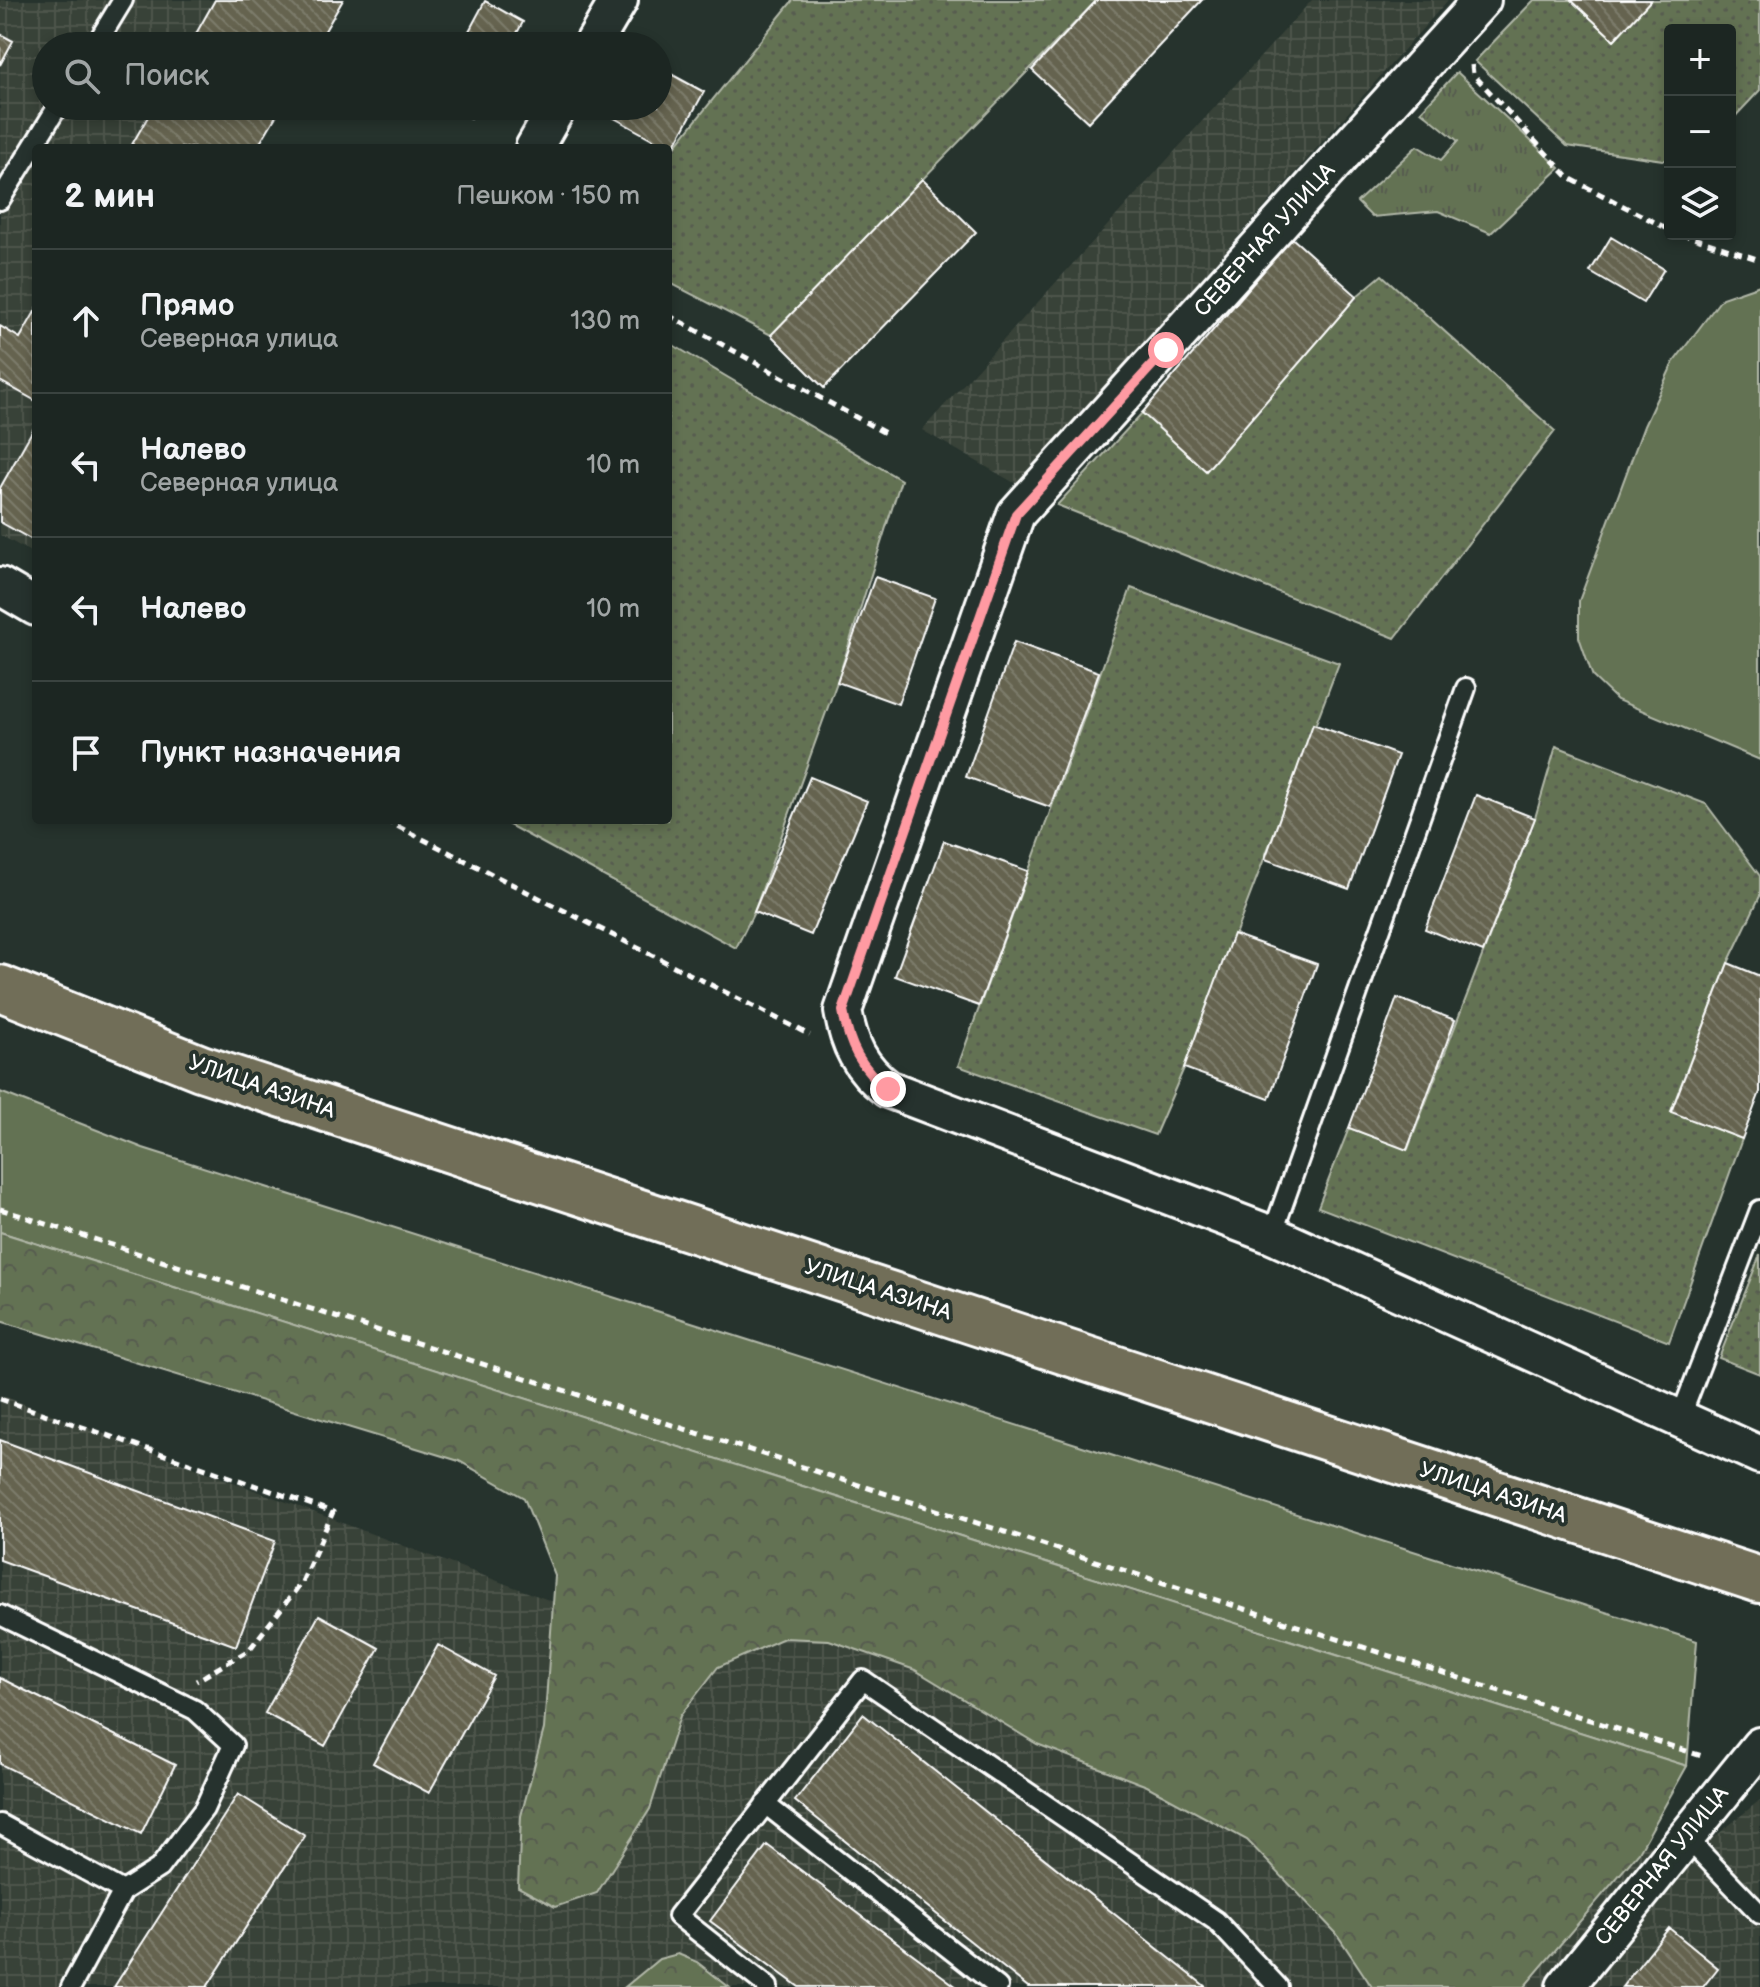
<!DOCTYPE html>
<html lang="ru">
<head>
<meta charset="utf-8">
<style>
  :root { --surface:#1c2622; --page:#252e2a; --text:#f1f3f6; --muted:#a0a5a5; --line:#3a4340 }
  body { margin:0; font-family:"Balsamiq Sans",sans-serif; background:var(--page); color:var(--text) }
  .controls { position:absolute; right:24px; top:24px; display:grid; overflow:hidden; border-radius:8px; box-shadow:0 4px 12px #0003 }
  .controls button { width:72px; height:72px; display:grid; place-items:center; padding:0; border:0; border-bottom:2px solid var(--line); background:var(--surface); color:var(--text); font:40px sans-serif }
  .stop { position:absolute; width:24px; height:24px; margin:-18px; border:6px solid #ff9aa2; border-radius:50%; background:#fff }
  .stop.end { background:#ff9aa2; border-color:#fff; box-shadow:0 2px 8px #0008 }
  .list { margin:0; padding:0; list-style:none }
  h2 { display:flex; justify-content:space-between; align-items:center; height:104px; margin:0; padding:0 32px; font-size:34px }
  h2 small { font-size:26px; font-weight:400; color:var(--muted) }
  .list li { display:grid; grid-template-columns:52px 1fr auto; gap:24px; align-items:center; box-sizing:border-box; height:144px; padding:0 32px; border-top:2px solid var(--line) }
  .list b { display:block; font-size:30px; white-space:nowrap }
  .list p { margin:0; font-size:26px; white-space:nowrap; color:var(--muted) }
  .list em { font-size:26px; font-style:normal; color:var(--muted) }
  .icon { flex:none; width:44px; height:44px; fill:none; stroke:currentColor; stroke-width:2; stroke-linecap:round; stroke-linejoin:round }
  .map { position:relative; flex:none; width:1760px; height:1987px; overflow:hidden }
  .search { position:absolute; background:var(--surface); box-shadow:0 4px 12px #0003; left:32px; top:32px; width:640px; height:88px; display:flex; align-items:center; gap:20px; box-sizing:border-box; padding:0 28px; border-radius:44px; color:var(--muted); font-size:30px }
  .panel { position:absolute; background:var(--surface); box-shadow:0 4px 12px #0003; left:32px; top:144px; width:640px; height:680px; border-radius:8px }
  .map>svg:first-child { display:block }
  .industrial { fill:url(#industrial-grid) }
  .grass { fill:#647253; stroke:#b2b8a9; stroke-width:2 }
  .forest { fill:url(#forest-crowns); stroke:#b2b8a9; stroke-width:2 }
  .park { fill:url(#park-tufts); stroke:#b2b8a9; stroke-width:2 }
  .garden { fill:url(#garden-dots); stroke:#b2b8a9; stroke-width:2 }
  .building { fill:url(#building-back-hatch); stroke:#fff; stroke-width:2 }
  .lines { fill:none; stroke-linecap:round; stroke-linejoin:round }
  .lane-casing { stroke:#fff; stroke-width:24 }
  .street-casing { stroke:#fff; stroke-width:42 }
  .primary-casing { stroke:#fff; stroke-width:50 }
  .path { stroke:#fff; stroke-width:5; stroke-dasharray:8 6; stroke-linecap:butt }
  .lane { stroke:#26332d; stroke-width:18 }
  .street { stroke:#26332d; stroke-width:36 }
  .primary { stroke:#716e59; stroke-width:44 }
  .route { stroke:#ff9aa2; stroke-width:10 }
  .labels { text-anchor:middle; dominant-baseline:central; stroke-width:8; stroke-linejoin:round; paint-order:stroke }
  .street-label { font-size:22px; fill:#fff; stroke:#26332d }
</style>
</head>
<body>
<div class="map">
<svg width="1760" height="1987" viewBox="0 0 1760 1987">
  <defs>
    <pattern id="industrial-grid" width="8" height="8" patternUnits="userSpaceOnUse" patternTransform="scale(2)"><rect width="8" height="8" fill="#394238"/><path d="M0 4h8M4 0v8" fill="none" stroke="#4d554c"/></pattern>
    <pattern id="forest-crowns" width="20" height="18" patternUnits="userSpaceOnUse" patternTransform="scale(2)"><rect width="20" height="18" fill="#647253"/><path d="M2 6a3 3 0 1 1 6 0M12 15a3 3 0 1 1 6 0" fill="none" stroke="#565b4f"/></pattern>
    <pattern id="park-tufts" width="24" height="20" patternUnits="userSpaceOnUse" patternTransform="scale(2)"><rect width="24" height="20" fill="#647253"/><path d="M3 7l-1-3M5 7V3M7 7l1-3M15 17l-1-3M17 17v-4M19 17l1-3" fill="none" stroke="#565b4f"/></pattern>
    <pattern id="garden-dots" width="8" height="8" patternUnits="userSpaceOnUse" patternTransform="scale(2)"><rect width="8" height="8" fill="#647253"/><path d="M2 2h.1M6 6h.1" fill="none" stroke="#565b4f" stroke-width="1.8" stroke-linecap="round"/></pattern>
    <pattern id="building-back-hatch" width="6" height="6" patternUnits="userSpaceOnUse" patternTransform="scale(2)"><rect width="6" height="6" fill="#656450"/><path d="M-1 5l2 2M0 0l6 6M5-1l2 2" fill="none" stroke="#7c7b6a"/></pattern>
  </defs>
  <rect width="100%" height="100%" fill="#26332d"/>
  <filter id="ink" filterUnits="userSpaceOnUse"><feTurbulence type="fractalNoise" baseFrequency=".0125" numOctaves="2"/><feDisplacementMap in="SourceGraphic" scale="16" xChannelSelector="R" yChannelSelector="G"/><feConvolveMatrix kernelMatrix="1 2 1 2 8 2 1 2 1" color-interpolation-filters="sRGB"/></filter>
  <g filter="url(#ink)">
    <!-- industrial -->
    <path class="industrial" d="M0,0H343L316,46H46V106H282L257,148H36V555L0,535Z
      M1312,0H1448L1018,485L922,430Z
      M0,1395L602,1620L640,1554L1690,1857L1760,1800V1987H0Z"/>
    <!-- grass -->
    <path class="grass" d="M1760,285V760L1617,700L1593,677L1579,637V601L1644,426L1673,363L1722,298Z
      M0,1092L143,1148L1697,1641L1687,1766L0,1232Z"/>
    <!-- forest -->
    <path class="forest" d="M0,1232L1687,1766L1639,1852L1524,1987H1372L1336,1933L1247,1840L1147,1786L1037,1744L915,1670L829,1640L784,1638L718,1667L680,1716L650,1809L597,1893L555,1907L518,1887L521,1816L544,1729L555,1576L524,1498L459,1461L0,1321Z
      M678,1954L697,1962L729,1987H625L659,1959Z"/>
    <!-- park -->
    <path class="park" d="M1457,72L1560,168L1491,233L1438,211L1372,217L1357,202L1417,146L1441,160L1458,141L1421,111Z"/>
    <!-- garden -->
    <path class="garden" d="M793,0H1097L771,335L668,282V155Z
      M1534,0H1571L1614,40L1651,0H1760V90L1730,122V30H1670V161L1567,146L1475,61Z
      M1382,275L1555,431L1395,638L1057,505L1142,413L1357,296Z
      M668,342L901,480L837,682L754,912L736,948L500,820H668Z
      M1131,588L1339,663L1184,1068L1155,1135L958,1066Z
      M1556,746L1706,804L1760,876V896L1728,963L1671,1111L1742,1139L1669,1342L1318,1207L1349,1128L1408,1149L1535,818Z
      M1760,1255V1374L1719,1358Z"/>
    <!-- building -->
    <path class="building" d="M215,0H343L316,46H189Z
      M1097,0H1202L1088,122L1032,70Z
      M1571,0H1651L1614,40Z
      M485,1L523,22L510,46H461Z
      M0,34L13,41L0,65Z
      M658,67L704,92L672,150L607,114L612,106H658Z
      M154,106H282L257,148H130Z
      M448,106H478L471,118Z
      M922,179L976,232L824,388L771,335Z
      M1611,237L1664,269L1643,303L1590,272Z
      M1292,238L1357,296L1206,471L1142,413Z
      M36,310V401L0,381V326L20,338Z
      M35,426H36V542L0,522V488Z
      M875,577L935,598L898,704L837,682Z
      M1014,642L1099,672L1050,807L966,777Z
      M1313,724L1398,755L1349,889L1265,859Z
      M810,777L867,801L811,935L754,912Z
      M1476,795L1535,818L1483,952L1425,929Z
      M944,841L1028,871L979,1006L895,976Z
      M1233,934L1317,964L1269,1099L1184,1068Z
      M1728,963L1760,976V1092L1742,1139L1671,1112Z
      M1397,998L1455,1020L1407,1150L1349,1128Z
      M0,1440L275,1541L236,1646L0,1560Z
      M319,1615L379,1648L325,1746L265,1713Z
      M438,1645L494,1676L429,1793L373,1763Z
      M0,1678L175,1765L141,1834L0,1764Z
      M863,1714L1206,1987H1028L795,1801Z
      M238,1794L305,1836L207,1987H114Z
      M767,1845L957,1987H799L710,1921Z
      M1669,1928L1718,1968L1703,1987H1622Z"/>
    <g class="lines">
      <!-- lane casing -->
      <g class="lane-casing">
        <path id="lane" d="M95,46L123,0
          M0,200L58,106
          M1272,1235L1466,688
          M1679,1421L1760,1210
          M0,1615L195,1710L233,1745L204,1809L159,1868L123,1891L0,1824
          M765,1804L998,1987
          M1686,1837L1760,1914
          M71,1987L123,1891
          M768,1987L678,1916L863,1680L1216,1921L1278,1987"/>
      </g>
      <!-- street casing -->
      <g class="street-casing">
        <path id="street" d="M1482,0L1016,514L843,1011C849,1045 860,1068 888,1089L1272,1235L1760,1455
          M592,46L619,0
          M534,148L558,106
          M0,586L36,607
          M1565,1987L1760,1746"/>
      </g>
      <!-- primary casing -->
      <g class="primary-casing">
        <path id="primary" d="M0,988L201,1068L1760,1580"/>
      </g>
      <!-- path -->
      <path class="path" d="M1472,65L1473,74L1569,178L1670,230
        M1681,234L1760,260
        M668,315L885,433
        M385,820L810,1035
        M0,1209L1705,1757
        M0,1399L333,1512L302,1582L249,1650L196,1681"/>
      <!-- lane -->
      <use href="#lane" class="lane"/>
      <!-- street -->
      <use href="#street" class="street"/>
      <!-- primary -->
      <use href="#primary" class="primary"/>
    </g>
  </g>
  <g class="lines" filter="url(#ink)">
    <!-- route -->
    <path class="route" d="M888,1089C860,1068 849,1045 843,1011L1016,514L1166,350"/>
  </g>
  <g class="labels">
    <!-- street labels -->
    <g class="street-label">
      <text transform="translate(1265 240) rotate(-48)">СЕВЕРНАЯ УЛИЦА</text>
      <text transform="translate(262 1087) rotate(19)">УЛИЦА АЗИНА</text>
      <text transform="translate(878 1290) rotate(18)">УЛИЦА АЗИНА</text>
      <text transform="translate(1493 1493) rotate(18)">УЛИЦА АЗИНА</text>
      <text transform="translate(1662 1866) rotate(-51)">СЕВЕРНАЯ УЛИЦА</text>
    </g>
  </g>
</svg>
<div class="controls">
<button>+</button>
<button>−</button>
<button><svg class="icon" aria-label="layers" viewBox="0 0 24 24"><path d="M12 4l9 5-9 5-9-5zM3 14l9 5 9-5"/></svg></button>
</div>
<div class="stop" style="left:1166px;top:350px"></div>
<div class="stop end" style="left:888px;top:1089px"></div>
<div class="search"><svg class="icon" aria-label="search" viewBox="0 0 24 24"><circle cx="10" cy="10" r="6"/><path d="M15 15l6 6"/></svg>Поиск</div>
<section class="panel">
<h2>2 мин<small>Пешком · 150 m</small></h2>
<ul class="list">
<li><svg class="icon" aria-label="ahead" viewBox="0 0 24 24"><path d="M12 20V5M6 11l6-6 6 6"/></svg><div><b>Прямо</b><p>Северная улица</p></div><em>130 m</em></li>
<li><svg class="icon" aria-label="left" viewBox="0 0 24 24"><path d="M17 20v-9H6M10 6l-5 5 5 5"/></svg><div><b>Налево</b><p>Северная улица</p></div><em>10 m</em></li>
<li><svg class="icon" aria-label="left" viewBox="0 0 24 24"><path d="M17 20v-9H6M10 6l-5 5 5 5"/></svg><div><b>Налево</b></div><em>10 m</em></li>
<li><svg class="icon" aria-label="arrive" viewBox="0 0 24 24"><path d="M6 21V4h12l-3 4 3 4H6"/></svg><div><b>Пункт назначения</b></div></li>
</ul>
</section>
</div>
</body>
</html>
